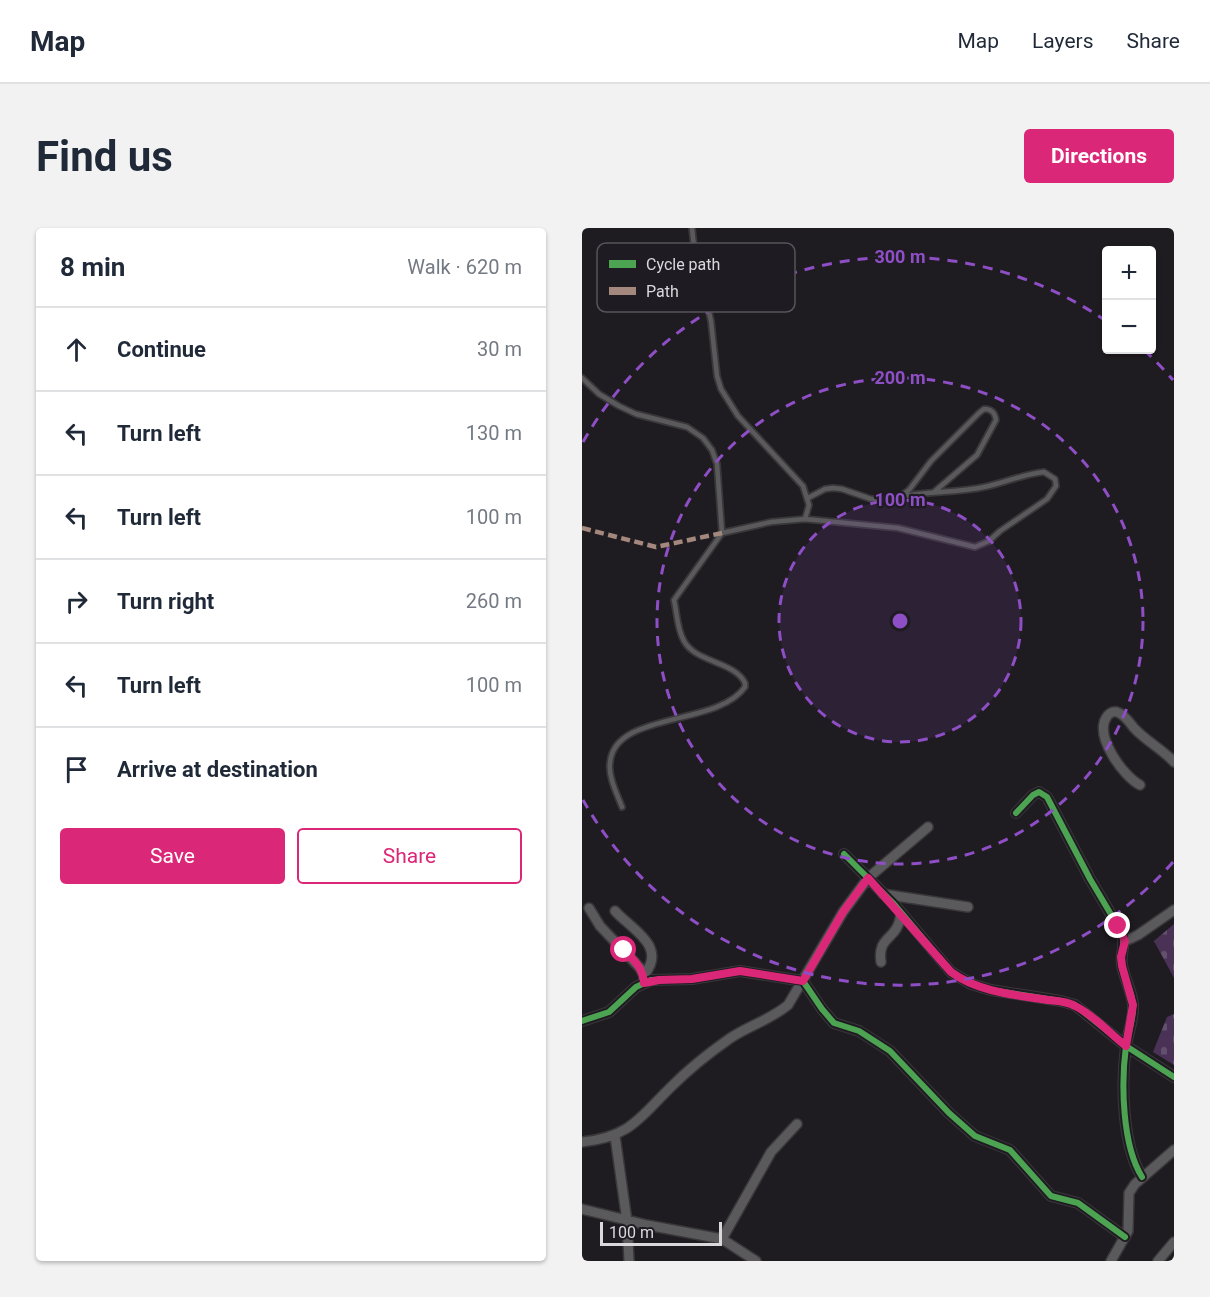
<!DOCTYPE html>
<html lang="en">
<head>
<meta charset="utf-8">
<style>
  :root { --surface:#fff; --page:#f2f2f3; --text:#1f2937; --muted:#747a83; --line:#e0e1e3; --accent:#db2777 }
  body { margin:0; font-family:Roboto,sans-serif; background:var(--page); color:var(--text) }
  .controls { position:absolute; right:18px; top:18px; display:grid; overflow:hidden; border-radius:6px; box-shadow:0 2px 4px #0004 }
  .controls button { width:54px; height:54px; display:grid; place-items:center; padding:0; border:0; border-bottom:2px solid var(--line); background:var(--surface); color:var(--text); font:30px sans-serif }
  .scale { position:absolute; left:18px; bottom:15px; width:122px; box-sizing:border-box; padding-left:6px; border:3px solid #dbd8dc; border-top:0; font-size:16px; line-height:21px; white-space:nowrap; color:#dbd8dc; -webkit-text-stroke:4px #1f1b22; paint-order:stroke }
  .stop { position:absolute; width:18px; height:18px; margin:-14px; border:4px solid #db2777; border-radius:50%; background:#fff }
  .stop.end { background:#db2777; border-color:#fff; box-shadow:0 2px 6px #0008 }
  .list { margin:0; padding:0; list-style:none }
  h2 { display:flex; justify-content:space-between; align-items:center; height:78px; margin:0; padding:0 24px; font-size:26px }
  h2 small { font-size:20px; font-weight:400; color:var(--muted) }
  .list li { display:grid; grid-template-columns:39px 1fr auto; gap:18px; align-items:center; box-sizing:border-box; height:84px; padding:0 24px; border-top:2px solid var(--line) }
  .list b { display:block; font-size:22px; white-space:nowrap }
  .list em { font-size:20px; font-style:normal; color:var(--muted) }
  .actions { display:flex; gap:12px; padding:18px 24px }
  .actions a { flex:1; padding:14px 0; border:2px solid var(--accent); border-radius:6px; text-align:center; font-size:21px; color:var(--accent) }
  .actions .main { background:var(--accent); color:#fff }
  .icon { flex:none; width:33px; height:33px; fill:none; stroke:currentColor; stroke-width:2; stroke-linecap:round; stroke-linejoin:round }
  .map { position:relative; flex:none; width:592px; height:1033px; overflow:hidden; border-radius:6px }
  header { display:flex; align-items:center; gap:36px; box-sizing:border-box; height:84px; padding:0 30px; background:var(--surface); border-bottom:2px solid var(--line) }
  header strong { font-size:28px }
  nav { display:flex; gap:33px; margin-inline-start:auto; font-size:21px }
  .intro { display:flex; align-items:center; justify-content:space-between; box-sizing:border-box; height:144px; padding:0 36px }
  h1 { margin:0; font-size:42px }
  .button { padding:15px 27px; border-radius:6px; background:var(--accent); color:#fff; font-size:21px; font-weight:700 }
  main { display:flex; gap:36px; padding:0 36px }
  aside { flex:1; background:var(--surface); border-radius:6px; box-shadow:0 2px 4px #0004 }
  .map>svg:first-child { display:block }
  .cemetery { fill:url(#cemetery-stones) }
  .lines { fill:none; stroke-linecap:round; stroke-linejoin:round }
  .service-casing { stroke:#39373a; stroke-width:8 }
  .minor-casing { stroke:#39373a; stroke-width:12 }
  .service { stroke:#5a595b; stroke-width:4.5 }
  .minor { stroke:#5a595b; stroke-width:9 }
  .quiet { stroke:#a5887d; stroke-width:4.5; stroke-dasharray:9 4.5; stroke-linecap:butt }
  .cycleway-casing { stroke:#1f1b22; stroke-width:10 }
  .cycleway { stroke:#4ca352; stroke-width:6 }
  .route { stroke:#db2777; stroke-width:8 }
  .ring { fill:none; stroke:#8e4ec5; stroke-width:3; stroke-dasharray:10 8 }
  .key { fill:#1f1b22; stroke:#57545a; stroke-width:1.5 }
  .key-label { font-size:16px; fill:#dbd8dc }
  .centre { fill:#8e4ec5; stroke:#1f1b22; stroke-width:3 }
  .ring-label { font-size:18px; text-anchor:middle; font-weight:bold; fill:#8e4ec5; stroke:#1f1b22; stroke-width:4.5; stroke-linejoin:round; paint-order:stroke }
</style>
</head>
<body>
<header>
<strong>Map</strong>
<nav><a>Map</a><a>Layers</a><a>Share</a></nav>
</header>
<div class="intro"><h1>Find us</h1><a class="button">Directions</a></div>
<main>
<aside>
<h2>8 min<small>Walk · 620 m</small></h2>
<ul class="list">
<li><svg class="icon" aria-label="ahead" viewBox="0 0 24 24"><path d="M12 20V5M6 11l6-6 6 6"/></svg><div><b>Continue</b></div><em>30 m</em></li>
<li><svg class="icon" aria-label="left" viewBox="0 0 24 24"><path d="M17 20v-9H6M10 6l-5 5 5 5"/></svg><div><b>Turn left</b></div><em>130 m</em></li>
<li><svg class="icon" aria-label="left" viewBox="0 0 24 24"><path d="M17 20v-9H6M10 6l-5 5 5 5"/></svg><div><b>Turn left</b></div><em>100 m</em></li>
<li><svg class="icon" aria-label="right" viewBox="0 0 24 24"><path d="M7 20v-9h11M14 6l5 5-5 5"/></svg><div><b>Turn right</b></div><em>260 m</em></li>
<li><svg class="icon" aria-label="left" viewBox="0 0 24 24"><path d="M17 20v-9H6M10 6l-5 5 5 5"/></svg><div><b>Turn left</b></div><em>100 m</em></li>
<li><svg class="icon" aria-label="arrive" viewBox="0 0 24 24"><path d="M6 21V4h12l-3 4 3 4H6"/></svg><div><b>Arrive at destination</b></div></li>
</ul>
<div class="actions"><a class="main">Save</a><a>Share</a></div>
</aside>
<div class="map">
<svg width="592" height="1033" viewBox="0 0 592 1033">
  <defs>
    <pattern id="cemetery-stones" width="16" height="16" patternUnits="userSpaceOnUse" patternTransform="scale(1.5)"><rect width="16" height="16" fill="#493256"/><path d="M2 7V4a2 2 0 0 1 4 0v3zM10 15v-3a2 2 0 0 1 4 0v3z" fill="#634f6e"/></pattern>
  </defs>
  <rect width="100%" height="100%" fill="#1f1c21"/>
  <!-- cemetery -->
  <path class="cemetery" d="M592,696V750L572,713Z
    M592,786V837L571,824L585,789Z"/>
  <g class="lines">
    <!-- service casing -->
    <g class="service-casing">
      <path id="service" d="M110,0L112,19L129,93L135,148L139,161L156,188L221,258L227,277L223,291L189,294L140,305
        M0,150L17,166L37,178L54,186L105,199L121,210L130,222L135,236L140,305L92,372C95,385 95,401 102,413C114,435 152,433 163,455V459C135,499 32,483 28,535C26,548 35,566 40,579
        M226,270L243,261L251,260L260,261L289,271H309L317,269L327,262L349,233L397,185L402,181C410,181 413,185 414,192L395,227L352,264
        M223,291L316,300L393,319L407,313L418,303L465,271L474,258L473,251L462,244C441,246 422,255 402,259C374,265 345,263 317,269"/>
    </g>
    <!-- minor casing -->
    <g class="minor-casing">
      <path id="minor" d="M558,557C541,548 513,509 524,490C526,486 530,483 535,484C542,486 548,495 552,500C564,513 580,521 592,534
        M434,585L451,567L457,564L465,569L508,651L540,705C544,717 538,725 540,737C542,750 550,763 551,777C552,791 546,804 544,818C539,855 540,917 560,949
        M262,626L311,675L369,744L389,756L409,762L479,773L493,777L544,818L592,849
        M301,666L386,679
        M7,680L18,698L58,740L62,747V755
        M33,683C49,701 86,718 62,747
        M543,713L556,707L592,682
        M299,734C295,706 316,714 319,685
        M0,793L27,784L54,759L69,752L110,751L158,743L221,753L240,781L252,795L277,803L308,823L367,885L393,908L428,922L469,968L496,975L543,1009
        M33,908L45,993L47,1033
        M0,914C49,909 58,889 90,858C107,841 127,825 147,811C166,798 188,792 206,777L261,684L286,650L346,599
        M0,981L65,997L140,1011L174,1033
        M140,1011L189,924L215,896
        M529,1033L546,1003L547,965L553,956L592,922
        M576,1033L592,1014"/>
    </g>
    <!-- service -->
    <use href="#service" class="service"/>
    <!-- minor -->
    <use href="#minor" class="minor"/>
    <!-- quiet -->
    <path class="quiet" d="M0,300L74,319L140,305"/>
    <!-- cycleway casing -->
    <g class="cycleway-casing">
      <path id="cycleway" d="M434,585L451,567L457,564L465,569L508,651L540,705C544,717 538,725 540,737C542,750 550,763 551,777C552,791 546,804 544,818C539,855 540,917 560,949
        M262,626L311,675L369,744L389,756L409,762L479,773L493,777L544,818L592,849
        M0,793L27,784L54,759L69,752L110,751L158,743L221,753L240,781L252,795L277,803L308,823L367,885L393,908L428,922L469,968L496,975L543,1009"/>
    </g>
    <!-- cycleway -->
    <use href="#cycleway" class="cycleway"/>
  </g>
  <g class="lines">
    <!-- route -->
    <path class="route" d="M42,722C52,732 61,740 62,755L77,752L110,751L158,743L221,753L261,684L286,650L369,744C396,764 433,767 466,772C475,773 485,773 493,778C512,787 527,805 544,818L551,777L540,738L539,729L543,713L536,698"/>
  </g>
  <!-- distance rings -->
  <circle cx="318" cy="393" r="121" fill="#8e4ec5" fill-opacity=".12"/>
  <g class="ring">
    <circle cx="318" cy="393" r="121"/>
    <circle cx="318" cy="393" r="243"/>
    <path d="M591 634A364 364 0 0 1 1 572M1 214A364 364 0 0 1 524 93M562 122A364 364 0 0 1 591 152"/>
  </g>
  <!-- legend -->
  <rect x="15" y="15" width="198" height="69" rx="9" class="key"/>
  <rect x="27" y="32" width="27" height="8" fill="#4ca352"/>
  <rect x="27" y="59" width="27" height="8" fill="#a5887d"/>
  <g class="key-label">
    <text x="64" y="42">Cycle path</text>
    <text x="64" y="69">Path</text>
  </g>
  <circle cx="318" cy="393" r="9" class="centre"/>
  <g class="ring-label">
    <text x="318" y="35">300 m</text>
    <text x="318" y="156">200 m</text>
    <text x="318" y="278">100 m</text>
  </g>
</svg>
<div class="controls">
<button>+</button>
<button>−</button>
</div>
<div class="scale">100 m</div>
<div class="stop" style="left:42px;top:722px"></div>
<div class="stop end" style="left:536px;top:698px"></div>
</div>
</main>
</body>
</html>
